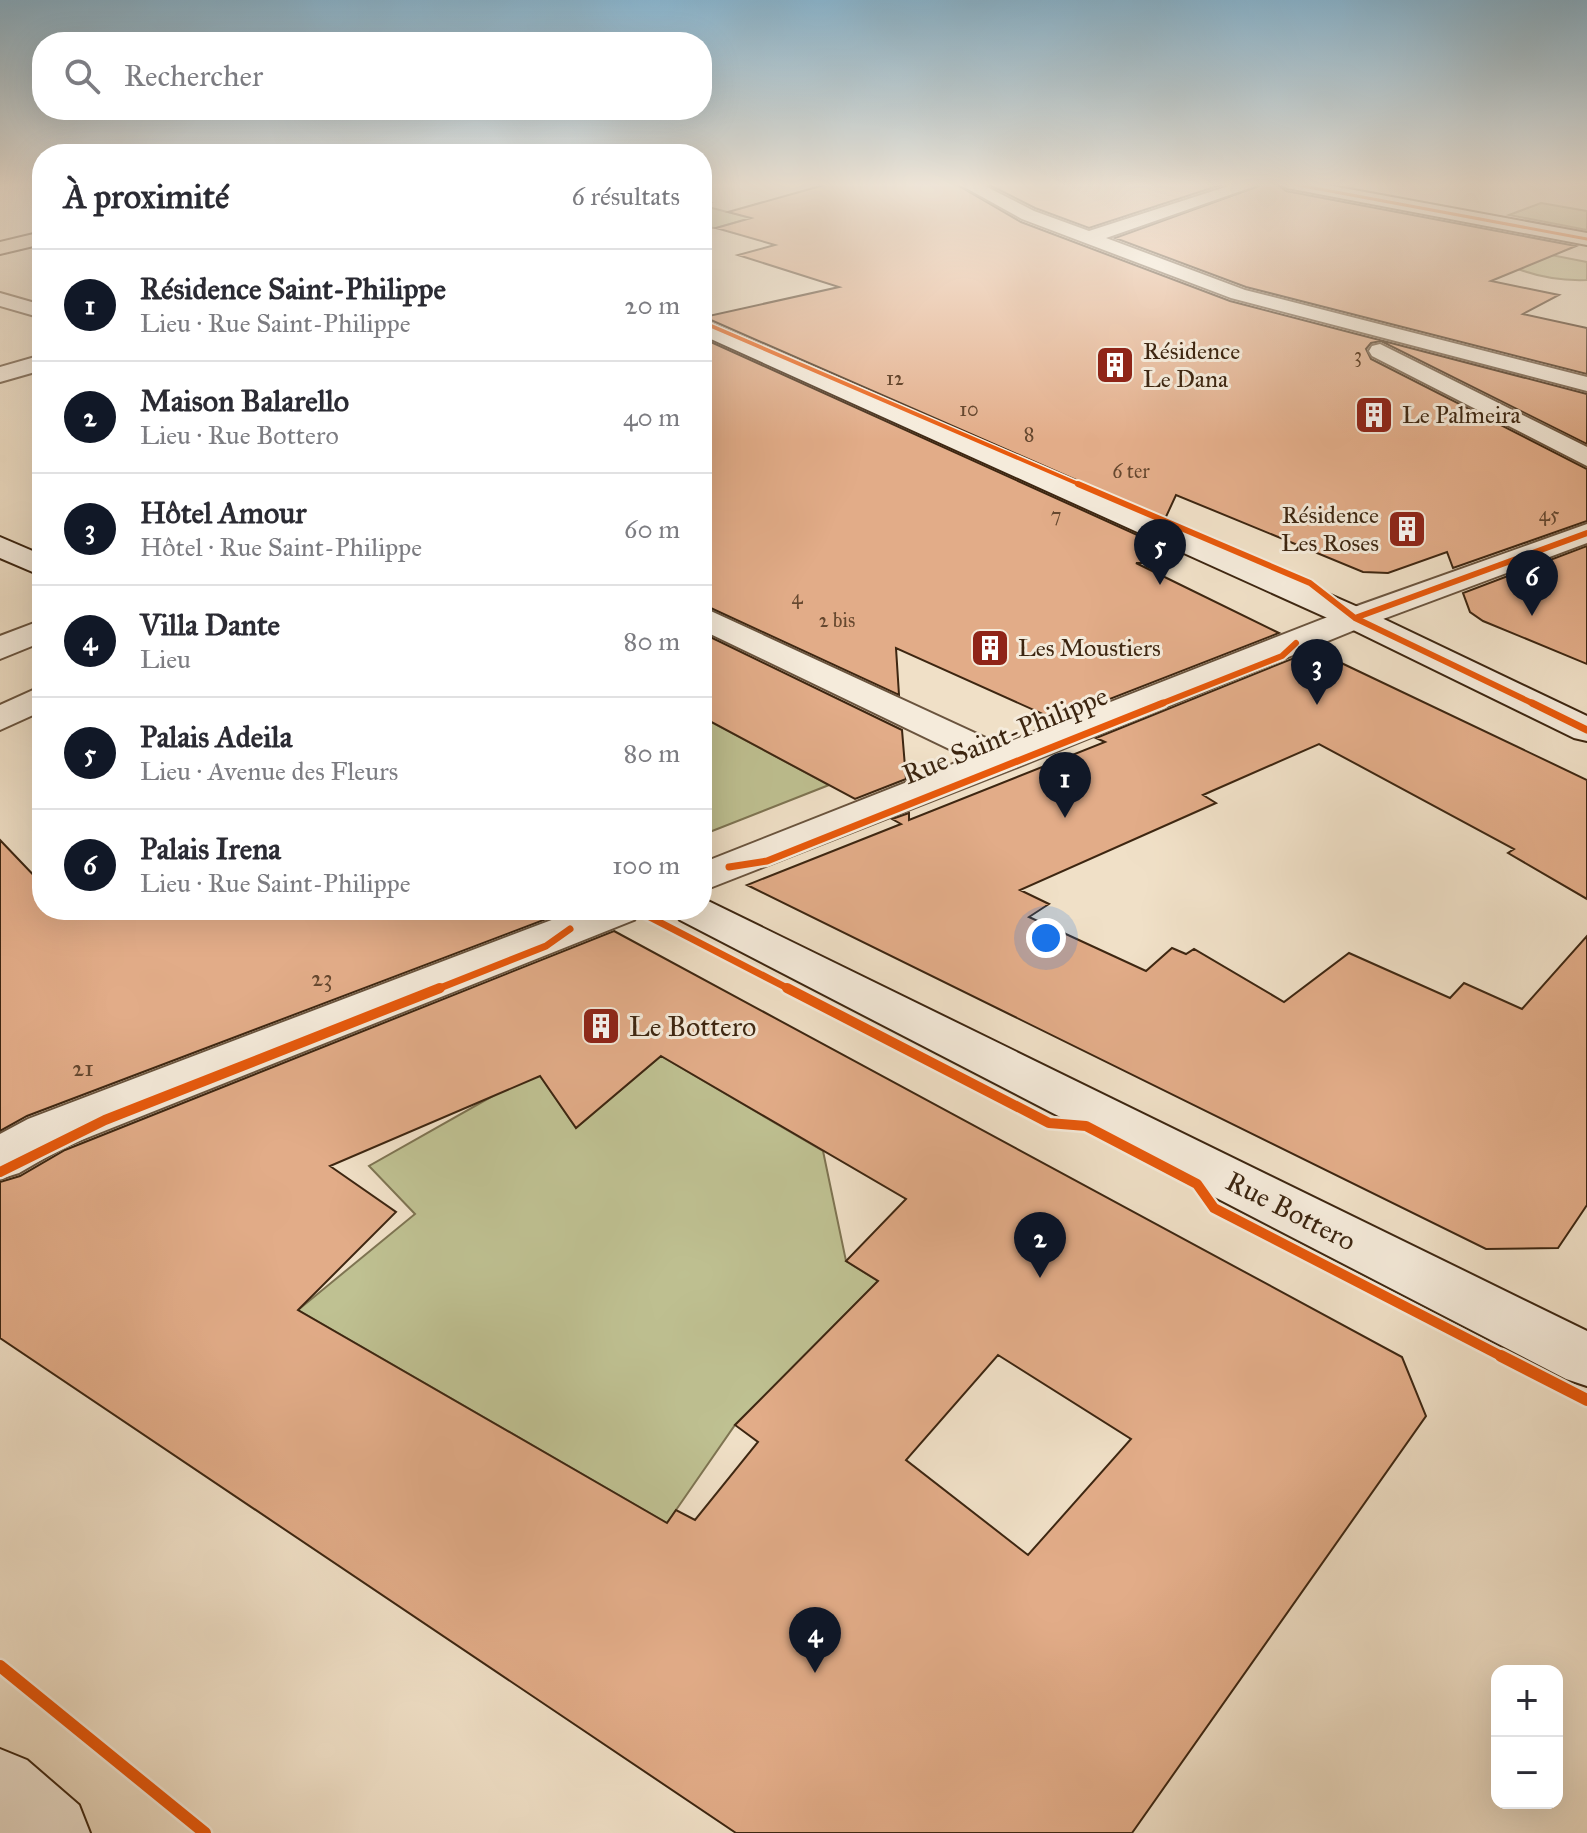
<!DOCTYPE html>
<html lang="fr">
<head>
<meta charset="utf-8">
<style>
  :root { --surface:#fff; --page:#f2f2f3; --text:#2b2b33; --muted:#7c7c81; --line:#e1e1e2; --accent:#111827 }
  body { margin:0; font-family:"IM FELL Great Primer",serif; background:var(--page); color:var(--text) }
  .controls { position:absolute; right:24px; bottom:24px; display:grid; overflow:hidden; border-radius:16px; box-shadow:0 8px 32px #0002 }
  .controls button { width:72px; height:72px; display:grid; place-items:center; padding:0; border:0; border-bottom:2px solid var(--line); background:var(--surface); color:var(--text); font:40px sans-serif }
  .you { position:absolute; left:1046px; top:938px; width:28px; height:28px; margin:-20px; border:6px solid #fff; border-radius:50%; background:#1a73e8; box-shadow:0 0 0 12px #1a73e833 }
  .badge { display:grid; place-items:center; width:52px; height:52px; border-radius:50%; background:var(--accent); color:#fff; font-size:26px; font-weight:700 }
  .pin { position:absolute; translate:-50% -66px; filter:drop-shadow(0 2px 4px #0008) }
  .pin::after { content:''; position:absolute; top:42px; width:28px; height:24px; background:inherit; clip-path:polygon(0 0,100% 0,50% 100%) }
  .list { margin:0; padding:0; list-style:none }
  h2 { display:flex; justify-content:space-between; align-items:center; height:104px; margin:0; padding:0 32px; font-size:34px }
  h2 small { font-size:26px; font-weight:400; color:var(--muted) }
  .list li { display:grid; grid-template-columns:52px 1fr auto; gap:24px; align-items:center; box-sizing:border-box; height:112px; padding:0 32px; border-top:2px solid var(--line) }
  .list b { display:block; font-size:30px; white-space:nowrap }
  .list p { margin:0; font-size:26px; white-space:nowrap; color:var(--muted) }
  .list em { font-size:26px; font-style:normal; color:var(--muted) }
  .icon { flex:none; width:44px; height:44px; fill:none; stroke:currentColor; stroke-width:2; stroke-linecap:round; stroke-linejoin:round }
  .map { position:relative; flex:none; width:1587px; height:1833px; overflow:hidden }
  .search { position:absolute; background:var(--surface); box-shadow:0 8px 32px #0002; left:32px; top:32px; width:680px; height:88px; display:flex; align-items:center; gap:20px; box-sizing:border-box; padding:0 28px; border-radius:32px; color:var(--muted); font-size:30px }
  .panel { position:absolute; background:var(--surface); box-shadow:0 8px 32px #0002; left:32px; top:144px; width:680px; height:776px; border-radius:32px }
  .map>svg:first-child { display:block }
  .green { fill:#bfc192; stroke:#7e7452; stroke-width:2 }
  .building { fill:#e2ac88; stroke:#3d2611; stroke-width:2; fill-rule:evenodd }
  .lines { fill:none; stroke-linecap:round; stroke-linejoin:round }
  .street-casing { stroke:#6a543e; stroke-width:4 }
  .secondary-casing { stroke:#3d2611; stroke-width:4 }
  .primary-casing { stroke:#3d2611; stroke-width:4 }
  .street { fill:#f5ebdb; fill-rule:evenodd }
  .secondary { fill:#f5ebdb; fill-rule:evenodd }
  .primary { fill:#f0e0c7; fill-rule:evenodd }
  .cycleway-far5-casing { stroke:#f5ebdb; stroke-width:5 }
  .cycleway-far4-casing { stroke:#f5ebdb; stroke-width:7 }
  .cycleway-far3-casing { stroke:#f5ebdb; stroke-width:10 }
  .cycleway-far2-casing { stroke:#f5ebdb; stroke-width:12 }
  .cycleway-far1-casing { stroke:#f5ebdb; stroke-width:15 }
  .cycleway-casing { stroke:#f5ebdb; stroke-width:17 }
  .cycleway-far5 { stroke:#e8590c; stroke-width:3 }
  .cycleway-far4 { stroke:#e8590c; stroke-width:4 }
  .cycleway-far3 { stroke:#e8590c; stroke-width:6 }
  .cycleway-far2 { stroke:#e8590c; stroke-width:7 }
  .cycleway-far1 { stroke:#e8590c; stroke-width:10 }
  .cycleway { stroke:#e8590c; stroke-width:12 }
  .labels { text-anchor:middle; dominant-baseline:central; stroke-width:6; stroke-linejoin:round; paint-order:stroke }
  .far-number-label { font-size:20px; fill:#66482f }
  .far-poi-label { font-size:24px; fill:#3d2611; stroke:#f5ebdb; text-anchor:start }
  .number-label { font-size:24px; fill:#66482f }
  .street-label { font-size:28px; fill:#3d2611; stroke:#f5ebdb }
  .poi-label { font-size:28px; fill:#3d2611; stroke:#f5ebdb; text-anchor:start }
</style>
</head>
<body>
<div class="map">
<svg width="1587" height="1833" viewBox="0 0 1587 1833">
  <rect width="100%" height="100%" fill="#f0e0c7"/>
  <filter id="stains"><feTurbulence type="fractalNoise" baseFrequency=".0025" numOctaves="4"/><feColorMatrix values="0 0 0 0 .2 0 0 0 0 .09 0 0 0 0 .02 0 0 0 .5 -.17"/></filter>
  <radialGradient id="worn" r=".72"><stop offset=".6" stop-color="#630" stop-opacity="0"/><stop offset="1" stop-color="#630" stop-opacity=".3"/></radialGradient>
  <!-- green -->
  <path class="green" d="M702,202L710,203L704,206L751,218L716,228L702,227Z
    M1541,203L1587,211V230L1509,215Z
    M1454,236L1587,262V280C1531,282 1500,262 1454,236Z
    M702,717L829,785L702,835Z
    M661,1056L823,1151L846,1261L878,1281L735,1425L667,1523L298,1310L415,1214L369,1166L537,1071L576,1128Z"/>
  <!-- building -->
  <path class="building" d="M831,183H954L1021,222L1230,301L1587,394V444L1381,341L1371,343L1366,349L1371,359L1587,469V521L1453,568L1447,552L1388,573L1363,572L1176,495L1165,519L704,317L839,287L738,255L775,245L716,228L751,218L728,212Z
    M986,183H1227L1089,228L1035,208Z
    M1267,183H1276L1286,191L1576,246L1491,281L1559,295L1523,314L1587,328V374L1246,287L1115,238Z
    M702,338L1155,543L1146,563H1136L1279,633L1056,720L896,648L899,695L702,604Z
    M1587,546V664L1483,621L1470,612L1463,593Z
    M702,633L902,730L906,779L855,799L702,717Z
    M1314,650L1587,780V899L1508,853L1514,849L1319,744L1203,795L1216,803L1020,890L1049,904L1029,917L1146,971L1172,948L1186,954L1194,949L1284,1002L1349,953L1450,998L1464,983L1522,1009L1587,936V1205L1558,1248L1486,1249L747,885L901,824L892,819L909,813V820L1105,742L1096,738Z
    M0,840L42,884V910H570L27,1116L0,1131Z
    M614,931L1402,1357L1426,1416L1132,1833H736L0,1338V1182L20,1176L65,1150ZM661,1056L906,1199L846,1261L878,1281L735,1425L758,1442L695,1520L676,1510L667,1523L298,1310L396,1212L330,1166L540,1076L576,1128ZM998,1355L1131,1439L1028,1555L906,1460Z"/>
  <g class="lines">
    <!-- street casing -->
    <g class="street-casing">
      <path id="street" d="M957,183H979L1034,211L1089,231L1238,183H1264L1106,238L1245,290L1587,377V391L1231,298L1022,219Z
        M0,293L42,305V318L0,306Z
        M1380,344L1587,447V466L1372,356L1369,351L1372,346Z
        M42,355V370L0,382V367Z
        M1587,524V543L1367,625L1015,768L702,891V863L968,758L702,630V607L1001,745L1343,611Z
        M42,620V642L0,659V636Z
        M42,686V711L0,730V705Z
        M578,910H641L634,920L64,1147L19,1173L0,1179V1134L28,1119Z"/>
    </g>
    <!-- secondary casing -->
    <g class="secondary-casing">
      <path id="secondary" d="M1279,183H1316L1587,233V245L1287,188Z
        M702,320L1367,611L1587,716V741L1574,738L1343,625L702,335Z
        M0,537L42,555V576L0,558Z
        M702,898L1587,1331V1386L1566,1379L680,920L673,910H702Z
        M0,1749L27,1760L79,1805L90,1833H0Z"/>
    </g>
    <!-- primary casing -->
    <g class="primary-casing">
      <path id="primary" d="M42,232V244L0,254V242Z"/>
    </g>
    <!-- street -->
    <use href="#street" class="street"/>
    <!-- secondary -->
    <use href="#secondary" class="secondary"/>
    <!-- primary -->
    <use href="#primary" class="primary"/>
    <!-- cycleway-far5 casing -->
    <g class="cycleway-far5-casing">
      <path id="cycleway-far5" d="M1287,183L1587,239"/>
    </g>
    <!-- cycleway-far4 casing -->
    <g class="cycleway-far4-casing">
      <path id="cycleway-far4" d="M702,322L1083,486"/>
    </g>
    <!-- cycleway-far3 casing -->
    <g class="cycleway-far3-casing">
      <path id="cycleway-far3" d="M1078,484L1310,583L1355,618L1536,705
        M1355,618L1587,533
        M1158,705L1282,656L1296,643"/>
    </g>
    <!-- cycleway-far2 casing -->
    <g class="cycleway-far2-casing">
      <path id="cycleway-far2" d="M1532,703L1587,730
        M729,867L767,861L1163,703
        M636,910L791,990
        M435,990L546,946L570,929"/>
    </g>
    <!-- cycleway-far1 casing -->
    <g class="cycleway-far1-casing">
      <path id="cycleway-far1" d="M787,988L1049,1123L1086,1126L1197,1184L1214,1208L1505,1358
        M0,1172L105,1120L440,988"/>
    </g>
    <!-- cycleway casing -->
    <g class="cycleway-casing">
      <path id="cycleway" d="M1501,1356L1587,1400
        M0,1666L205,1833"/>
    </g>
    <!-- cycleway-far5 -->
    <use href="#cycleway-far5" class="cycleway-far5"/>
    <!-- cycleway-far4 -->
    <use href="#cycleway-far4" class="cycleway-far4"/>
    <!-- cycleway-far3 -->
    <use href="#cycleway-far3" class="cycleway-far3"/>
    <!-- cycleway-far2 -->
    <use href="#cycleway-far2" class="cycleway-far2"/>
    <!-- cycleway-far1 -->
    <use href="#cycleway-far1" class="cycleway-far1"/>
    <!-- cycleway -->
    <use href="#cycleway" class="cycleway"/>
  </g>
  <!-- sky -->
  <linearGradient id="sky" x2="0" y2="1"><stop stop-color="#89b8d4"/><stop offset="0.42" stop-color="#f8f1e6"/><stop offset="1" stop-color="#f8f1e6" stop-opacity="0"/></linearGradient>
  <rect width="1587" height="440" fill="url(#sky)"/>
  <!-- icons -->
  <defs>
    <g id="building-square" transform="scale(2)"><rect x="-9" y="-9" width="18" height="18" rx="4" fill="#8f2418" stroke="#f5ebdb"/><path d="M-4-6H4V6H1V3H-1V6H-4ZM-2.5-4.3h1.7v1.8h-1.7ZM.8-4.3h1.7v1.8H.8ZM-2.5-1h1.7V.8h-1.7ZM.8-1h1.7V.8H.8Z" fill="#fff"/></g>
  </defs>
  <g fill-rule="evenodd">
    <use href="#building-square" x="1115" y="365"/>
    <use href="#building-square" x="1374" y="415"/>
    <use href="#building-square" x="1407" y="529"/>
    <use href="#building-square" x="990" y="648"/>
    <use href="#building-square" x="601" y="1026"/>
  </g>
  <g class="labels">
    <!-- far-number labels -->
    <g class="far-number-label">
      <text x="1358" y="355">3</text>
      <text x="895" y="378">12</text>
      <text x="969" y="409">10</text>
      <text x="1029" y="434">8</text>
      <text x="1131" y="471">6 ter</text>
      <text x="1549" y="514">45</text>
      <text x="1056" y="515">7</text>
      <text x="797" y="597">4</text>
      <text x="837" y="620">2 bis</text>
    </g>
    <!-- far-poi labels -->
    <g class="far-poi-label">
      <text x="1143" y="351">Résidence<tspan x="1143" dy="28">Le Dana</tspan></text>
      <text x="1402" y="415">Le Palmeira</text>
      <text x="1379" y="515" text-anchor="end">Résidence<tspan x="1379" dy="28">Les Roses</tspan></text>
      <text x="1018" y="648">Les Moustiers</text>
    </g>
    <!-- number labels -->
    <g class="number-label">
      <text x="322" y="978">23</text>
      <text x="83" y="1068">21</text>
    </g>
    <!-- street labels -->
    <g class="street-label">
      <text transform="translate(1005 735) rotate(-22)">Rue Saint-Philippe</text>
      <text transform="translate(1291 1211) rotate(27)">Rue Bottero</text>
    </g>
    <!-- poi labels -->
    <g class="poi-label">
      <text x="629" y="1026">Le Bottero</text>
    </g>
  </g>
  <rect width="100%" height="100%" filter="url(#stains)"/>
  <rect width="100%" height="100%" fill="url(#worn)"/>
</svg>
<div class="controls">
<button>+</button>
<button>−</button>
</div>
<div class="you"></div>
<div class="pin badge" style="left:1065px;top:818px">1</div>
<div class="pin badge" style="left:1040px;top:1278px">2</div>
<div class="pin badge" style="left:1317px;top:705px">3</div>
<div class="pin badge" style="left:815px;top:1673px">4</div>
<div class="pin badge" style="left:1160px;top:585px">5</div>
<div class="pin badge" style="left:1532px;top:616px">6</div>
<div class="search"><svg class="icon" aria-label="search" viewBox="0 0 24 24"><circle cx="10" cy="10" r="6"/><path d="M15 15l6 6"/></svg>Rechercher</div>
<section class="panel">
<h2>À proximité<small>6 résultats</small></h2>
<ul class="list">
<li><span class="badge">1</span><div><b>Résidence Saint-Philippe</b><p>Lieu · Rue Saint-Philippe</p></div><em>20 m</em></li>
<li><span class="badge">2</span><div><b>Maison Balarello</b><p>Lieu · Rue Bottero</p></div><em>40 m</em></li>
<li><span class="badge">3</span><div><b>Hôtel Amour</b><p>Hôtel · Rue Saint-Philippe</p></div><em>60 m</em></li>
<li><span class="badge">4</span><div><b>Villa Dante</b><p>Lieu</p></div><em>80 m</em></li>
<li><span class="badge">5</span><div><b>Palais Adeila</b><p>Lieu · Avenue des Fleurs</p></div><em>80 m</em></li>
<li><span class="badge">6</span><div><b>Palais Irena</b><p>Lieu · Rue Saint-Philippe</p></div><em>100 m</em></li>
</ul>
</section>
</div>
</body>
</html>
